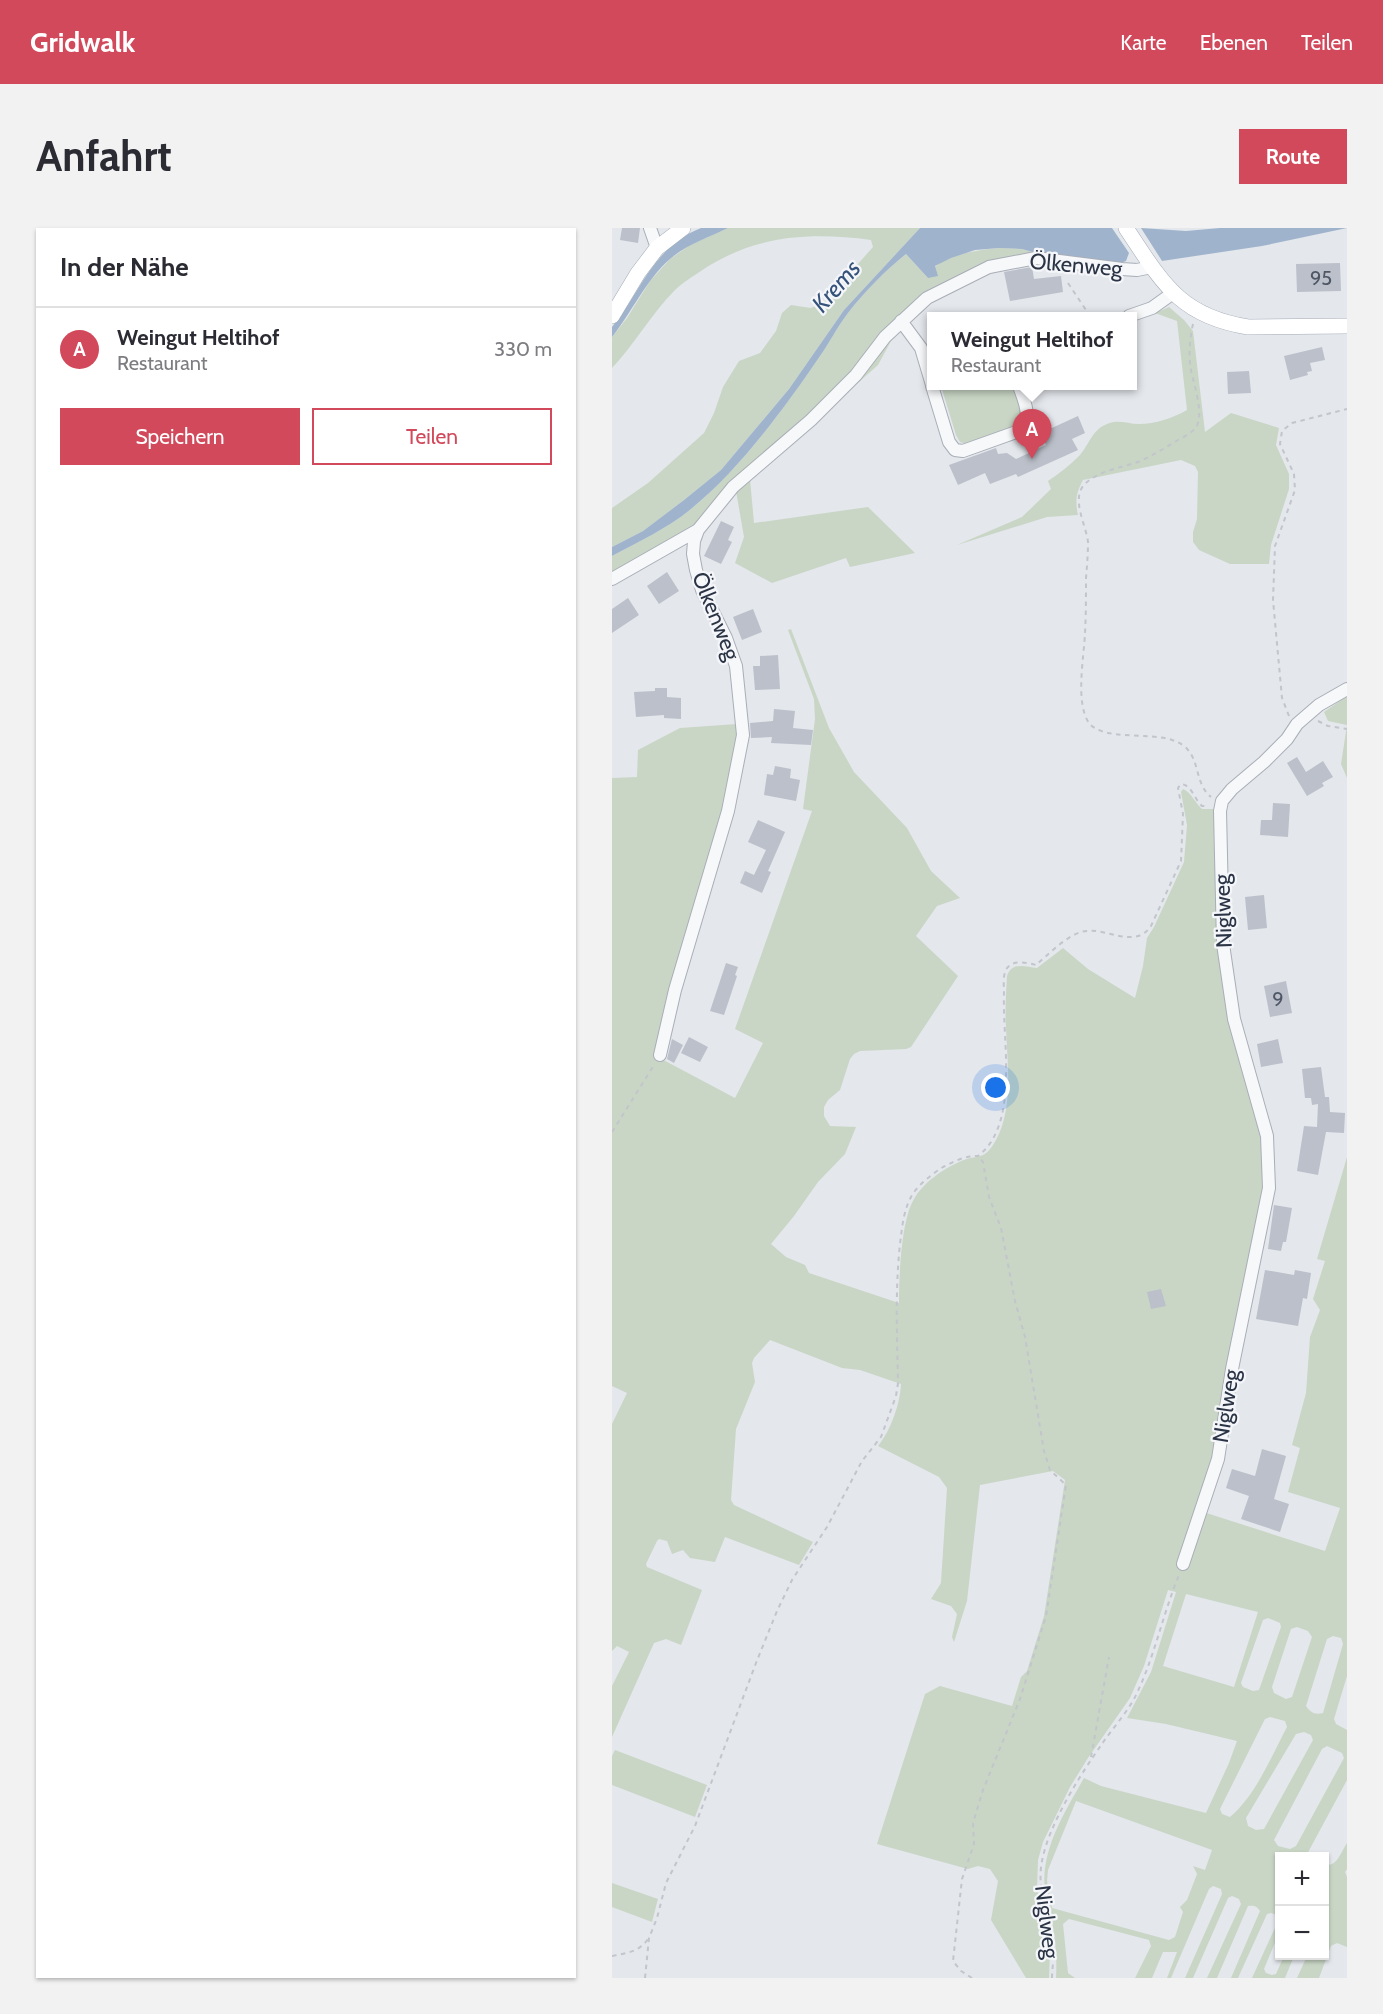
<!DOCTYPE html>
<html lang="de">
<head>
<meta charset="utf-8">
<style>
  :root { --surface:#fff; --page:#f2f2f3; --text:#2b2b33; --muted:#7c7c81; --line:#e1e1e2; --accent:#d1495b }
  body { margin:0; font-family:Cabin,sans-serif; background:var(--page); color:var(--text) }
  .controls { position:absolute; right:18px; bottom:18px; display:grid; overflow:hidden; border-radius:0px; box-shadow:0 2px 4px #0004 }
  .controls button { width:54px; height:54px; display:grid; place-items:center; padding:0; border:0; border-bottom:2px solid var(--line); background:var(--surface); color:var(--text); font:30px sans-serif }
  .you { position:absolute; left:384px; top:860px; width:21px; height:21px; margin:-15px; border:4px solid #fff; border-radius:50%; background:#1a73e8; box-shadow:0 0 0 9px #1a73e833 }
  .badge { display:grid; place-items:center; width:39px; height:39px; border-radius:50%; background:var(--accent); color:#fff; font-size:20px; font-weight:700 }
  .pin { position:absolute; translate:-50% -50px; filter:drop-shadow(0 2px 3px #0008) }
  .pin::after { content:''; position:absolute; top:32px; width:21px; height:18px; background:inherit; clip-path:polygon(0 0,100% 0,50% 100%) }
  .popup { position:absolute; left:315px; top:84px; width:210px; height:78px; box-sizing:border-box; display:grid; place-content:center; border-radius:0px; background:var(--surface); filter:drop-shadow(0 2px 4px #0005); font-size:20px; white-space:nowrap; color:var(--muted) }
  .popup b { font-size:22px; color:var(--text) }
  .popup::after { content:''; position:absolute; left:50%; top:100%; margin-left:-12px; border:12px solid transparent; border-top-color:var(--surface) }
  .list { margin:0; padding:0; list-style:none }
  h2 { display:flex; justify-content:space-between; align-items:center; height:78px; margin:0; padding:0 24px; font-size:26px }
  h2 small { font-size:20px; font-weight:400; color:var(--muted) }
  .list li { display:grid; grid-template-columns:39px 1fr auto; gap:18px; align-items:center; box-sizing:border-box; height:84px; padding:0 24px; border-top:2px solid var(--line) }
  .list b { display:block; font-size:22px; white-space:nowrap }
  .list p { margin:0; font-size:20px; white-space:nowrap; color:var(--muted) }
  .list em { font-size:20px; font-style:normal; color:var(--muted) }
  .actions { display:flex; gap:12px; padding:18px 24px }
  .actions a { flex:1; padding:14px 0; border:2px solid var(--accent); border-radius:0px; text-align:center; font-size:21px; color:var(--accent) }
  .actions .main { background:var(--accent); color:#fff }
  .map { position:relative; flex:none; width:735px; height:1750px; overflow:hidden; border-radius:0px }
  header { display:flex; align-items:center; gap:36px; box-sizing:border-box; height:84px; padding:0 30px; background:var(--accent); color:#fff }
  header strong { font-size:28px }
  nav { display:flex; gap:33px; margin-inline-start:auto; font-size:21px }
  .intro { display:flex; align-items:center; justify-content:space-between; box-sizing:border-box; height:144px; padding:0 36px }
  h1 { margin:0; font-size:42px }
  .button { padding:15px 27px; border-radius:0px; background:var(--accent); color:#fff; font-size:21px; font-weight:700 }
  main { display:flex; gap:36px; padding:0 36px }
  aside { flex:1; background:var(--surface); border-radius:0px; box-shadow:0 2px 4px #0004 }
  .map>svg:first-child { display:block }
  .green { fill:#c9d6c5; fill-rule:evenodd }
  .water { fill:#9fb4cc }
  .pier { fill:#e4e7ec }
  .building { fill:#bbc0ca }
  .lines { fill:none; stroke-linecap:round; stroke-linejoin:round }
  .minor-casing { stroke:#a9aeb7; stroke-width:14 }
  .major-casing { stroke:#a3abb8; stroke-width:16 }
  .path { stroke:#c2c5cb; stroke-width:2; stroke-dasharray:4.5 4.5; stroke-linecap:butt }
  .minor { stroke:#f7f8fa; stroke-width:12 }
  .major { stroke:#fff; stroke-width:15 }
  .labels { text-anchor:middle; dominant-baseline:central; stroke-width:4.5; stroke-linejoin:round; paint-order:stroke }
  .number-label { font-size:20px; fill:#4f5766 }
  .street-label { font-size:22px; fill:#2b3445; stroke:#f4f6f9 }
  .water-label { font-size:24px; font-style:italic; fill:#34527a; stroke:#f4f6f9 }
</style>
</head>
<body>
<header>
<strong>Gridwalk</strong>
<nav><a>Karte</a><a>Ebenen</a><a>Teilen</a></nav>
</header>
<div class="intro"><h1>Anfahrt</h1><a class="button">Route</a></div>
<main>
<aside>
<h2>In der Nähe<small></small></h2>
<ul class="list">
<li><span class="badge">A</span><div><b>Weingut Heltihof</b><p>Restaurant</p></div><em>330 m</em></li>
</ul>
<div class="actions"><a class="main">Speichern</a><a>Teilen</a></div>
</aside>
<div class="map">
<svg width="735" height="1750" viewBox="0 0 735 1750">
  <rect width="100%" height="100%" fill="#e4e7ec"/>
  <!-- green -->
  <path class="green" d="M116,0H308L232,82L177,161L109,242L72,272L31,303L0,319V280L36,255L92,205L102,185L111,159L127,133L148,125L164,103L170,85L179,77L199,80L213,73L261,19L259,12C197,4 142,7 89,43C80,49 70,55 63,62C39,86 23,116 0,140V109L15,90L38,53L58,31L78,17Z
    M387,20L410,21L424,25L397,29L375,35L274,102L279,113L266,137L138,251L142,295L256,279L303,325L238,339L234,330L160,355L123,335L132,309L124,263L83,299L0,346V328C26,314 56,300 79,281C128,241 170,183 206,131C217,116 225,99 236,85C253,63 273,43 294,26L316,50C319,46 321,41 324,38C341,25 367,22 387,20Z
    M557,79L572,92L581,103L593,204L619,185L667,200L664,217L677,246V261L659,317L657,336H618L587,322L581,314V304L585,291L586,244L583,238L569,232L471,252C464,265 463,273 466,287L435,289L345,317L410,289L439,261L436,253C448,245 458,237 468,227C478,215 480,202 495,196C506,191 515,196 527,196C543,196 561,190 575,182L565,93L543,85Z
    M329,158H404L411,191L405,196L355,216L348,214L344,207Z
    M179,401L217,500L242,544L295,600L319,643L348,670L325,678L304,708L346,748L299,819L294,821L248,823L242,826L238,831L228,862L216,872L212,879V888L218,898L244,899L233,926L206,954L182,988L159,1016L174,1029L193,1037L197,1045L287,1075C287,1050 289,992 302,971C311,955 331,941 347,934C366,925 371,935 384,912C402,879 395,834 394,799C393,782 394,765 395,748C400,734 412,738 425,740L451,720L476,741L523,770L531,738L535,710L542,699L572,634L575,597L569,564L571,561C579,564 583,575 590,581H603L606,716L650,909L652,959L601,1229L585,1282L713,1323L728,1280L676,1264L688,1220L680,1217L694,1165L698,1109L708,1082L701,1071L713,1033L705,1031L735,929V1448L722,1491L724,1496L735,1502V1552L694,1628H668L667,1705L652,1741L654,1745L660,1747L664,1746L672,1728H682L673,1750H640L667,1691L665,1687L659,1685L655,1686L626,1750H619L648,1683C645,1678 642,1677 636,1678L605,1750H595L629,1676L627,1671L620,1668L616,1670L581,1750H573L610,1666L609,1661L601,1658L597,1661L559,1750H555L565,1724H551L540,1750H523L539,1718L537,1712L457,1691L451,1696L456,1745L463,1750H444C445,1731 444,1713 440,1694C439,1684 434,1673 433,1663C428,1622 453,1584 472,1550L489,1558L594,1585L617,1535L625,1513L554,1496L515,1490L539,1444L564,1364L556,1362L532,1438L518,1470L476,1530L458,1559L431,1614L426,1632L425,1661L438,1724L437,1750H414L379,1692L386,1653L378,1641L366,1638L356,1641L265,1616L313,1466L328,1458L400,1478L409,1449L415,1443L432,1388L453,1252L441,1243L368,1257L355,1373L342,1414L340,1409L345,1386L339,1378L319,1371L329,1355L335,1260L327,1249L266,1218C279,1202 288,1176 289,1156L248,1142L230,1140L158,1112L142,1130L140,1135L143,1154L124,1201L119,1272L122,1277L201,1314L187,1337L113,1309L103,1334L78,1330L71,1322L60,1326L55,1313L47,1311L45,1313L34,1336L35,1339L90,1362L69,1417L54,1411L42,1415L0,1509V1458L17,1424L5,1418L0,1423V1196L15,1165L0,1158V550L25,549L26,522L68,500L125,496L126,506L111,581L58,761L42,827L123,870L151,815L123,801L200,583L191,581L203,491L202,471L176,402ZM574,1366L646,1384L622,1459L551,1438ZM656,1390L668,1395L669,1399L647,1462L641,1463L631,1459L629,1455L651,1392ZM685,1399L696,1403L700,1409L680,1469L674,1471L662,1465L660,1459L679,1401ZM721,1408L729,1410L731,1416L711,1485C703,1487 699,1485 694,1478L715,1411ZM658,1489L673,1493L675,1499C659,1529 644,1567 618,1589L610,1586L608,1581L653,1491ZM692,1504L699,1507L701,1512L652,1601L644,1602L636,1598L634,1590L684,1506ZM715,1518L730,1525L732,1530L684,1618L678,1621L666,1618L662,1612L710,1521ZM464,1573L600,1622L593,1642L581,1638L585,1646L575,1672L568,1679L571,1684L563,1709L557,1712L440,1680L435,1653L436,1642Z
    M735,468V550L729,536L735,497L716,493L712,484Z
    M3,1522L95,1557L83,1589L0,1557V1528Z
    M735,1615V1641L733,1644L735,1649V1719L725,1715L719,1718L707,1750H685L695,1728H712L713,1637C725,1639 729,1624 735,1615Z
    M0,1655L46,1671L40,1694L0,1679Z"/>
  <!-- water -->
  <path class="water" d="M89,0H116C96,10 75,16 58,31C34,52 20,84 0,109V99C30,62 41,19 89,0Z
    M308,0H529L574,3L608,0H735L650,18L550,33L509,35L424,25L410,21L387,20L363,22L339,30L323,38L326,48L316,50L294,26C273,43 253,63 236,85C225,99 217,116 206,131C171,182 127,242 79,281C56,300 26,314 0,328V319L31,303L72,272L109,242L177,161L232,82Z"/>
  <!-- pier -->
  <path class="pier" d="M500,0H529L552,36L527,37L509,35L514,33L517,25Z"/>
  <!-- building -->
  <path class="building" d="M10,0H28L26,15L8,12Z
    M728,35L729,63L685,64L684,36Z
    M420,39L422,51L449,48L451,64L398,73L392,44Z
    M710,119L713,132L698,135L700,143L695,144L696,147L678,152L672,128Z
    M637,143L639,165L616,166L615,144Z
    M466,188L473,205L460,211L466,222L406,249L404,246L378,256L373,245L346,257L337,237L384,220L386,226L395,225L404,231L434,217L429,205Z
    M109,293L122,299L116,312L120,314L109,336L92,328Z
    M55,344L67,363L47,376L35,358Z
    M16,370L27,387L0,405V381Z
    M141,381L150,404L130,412L121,389Z
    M166,427L168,461L143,462L141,438H148V428Z
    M43,460H55V469L69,470V491L52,490V487L24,489L22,464L43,463Z
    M162,481L183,483L181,500L201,502L199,517L159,515L160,509L139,510L138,495L161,493Z
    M685,529L694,544L711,533L721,549L710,555L712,558L695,568L675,535Z
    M163,538L179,541L178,550L188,552L184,573L152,567L155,546L161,547Z
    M661,575L678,576L676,609L648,607L649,592H660Z
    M146,592L173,604L156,643L159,644L150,665L128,655L133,643L142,647L154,622L136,614Z
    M652,667L655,700L636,702L633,669Z
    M114,735L126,739L123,747L125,748L112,787L98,783Z
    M674,753L680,785L658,789L652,758Z
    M77,809L96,819L88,834L69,825Z
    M60,811L71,817L62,835L55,831Z
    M666,811L671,835L649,839L645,816Z
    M709,839L713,869H717L718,884L733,885L732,905L714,904L706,947L685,943L692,898L705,899L706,876L700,877L699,870H693L690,841Z
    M662,977L680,980L674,1014H671L669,1023L656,1021Z
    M653,1042L682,1047L683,1042L699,1045L695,1071L691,1070L686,1098L644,1091Z
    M549,1061L554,1078L539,1081L535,1064Z
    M650,1221L674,1228L662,1271L677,1276L668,1304L629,1291L637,1268L614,1260L620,1241L643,1248Z"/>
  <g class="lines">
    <!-- minor casing -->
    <g class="minor-casing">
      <path id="minor" d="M38,0L45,20
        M517,88L540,80L561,65
        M289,93L309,120L320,157
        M320,158L337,214L343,222L351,223L410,202C419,186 413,175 407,158
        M0,351L86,302
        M48,827L63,762L116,583L131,507L124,438L114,410L90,362L84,342L81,326L82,313L86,302L121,259L199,192L244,147L273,109L315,70L377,39L424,30L510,41L525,42L540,39
        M571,1336L606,1231L620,1141L657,960L655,908L622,791L611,716L608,583L610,573L620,561L652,534L675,511L685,496L707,477L735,461"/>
    </g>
    <!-- major casing -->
    <g class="major-casing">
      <path id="major" d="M514,0C550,54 567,88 636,99L735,98
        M0,88L26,45L45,20L71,0"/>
    </g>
    <!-- path -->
    <path class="path" d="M456,55L478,88
      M581,96C578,109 577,123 578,136C580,152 591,180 586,195C583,204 573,208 566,212C553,220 540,228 526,234C510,239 488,243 475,254C457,268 474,296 476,314C476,326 475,338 474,350C474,369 474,387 473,405C472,429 463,475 477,495C491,513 538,504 560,512C592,522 579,553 599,569
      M677,488L670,470L661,372L663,318L683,262L682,246L668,216L670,203L680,195L735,181
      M706,493L716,498L735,501
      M0,904L42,837
      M479,1529L497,1429
      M0,1728C15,1725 27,1724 36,1711
      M33,1750L37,1710L45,1690L54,1655L83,1598L144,1435L165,1383L180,1352L215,1299L250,1233L269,1209L284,1168L286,1155C285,1108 283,1062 288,1016C290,1001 291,985 298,971C304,958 319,947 331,939C343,933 352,928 366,928C408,896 390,812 392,765C392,756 390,744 397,738C403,732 416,735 424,737C437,726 453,709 469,704C493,697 522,723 539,698L569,633L571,586L566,560L569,556C580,557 582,571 590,578H596
      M360,1750L349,1743L341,1733L350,1651L362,1616L361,1595L371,1562L408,1471L434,1388L454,1257L438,1242L432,1223L413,1109L403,1073L389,1000L377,969L371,934L366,928
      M440,1750C440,1741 442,1732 441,1723C438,1693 424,1663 430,1633C437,1596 468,1547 490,1516C500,1501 513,1487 522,1471C542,1432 550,1388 567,1347"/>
    <!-- minor -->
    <use href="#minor" class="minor"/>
    <!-- major -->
    <use href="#major" class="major"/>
  </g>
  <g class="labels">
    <!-- number labels -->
    <g class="number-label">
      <text x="709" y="50">95</text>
      <text x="666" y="771">9</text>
    </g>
    <!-- street labels -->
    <g class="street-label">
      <text transform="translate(464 37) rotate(5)">Ölkenweg</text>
      <text transform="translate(104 388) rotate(68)">Ölkenweg</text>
      <text transform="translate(611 683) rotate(-92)">Niglweg</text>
      <text transform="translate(614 1178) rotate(-81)">Niglweg</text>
      <text transform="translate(435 1694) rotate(83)">Niglweg</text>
    </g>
    <!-- water labels -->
    <g class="water-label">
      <text transform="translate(224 58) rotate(-49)">Krems</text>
    </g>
  </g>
</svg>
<div class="controls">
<button>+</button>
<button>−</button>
</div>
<div class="you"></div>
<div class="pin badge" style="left:420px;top:231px">A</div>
<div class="popup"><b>Weingut Heltihof</b>Restaurant</div>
</div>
</main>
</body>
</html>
